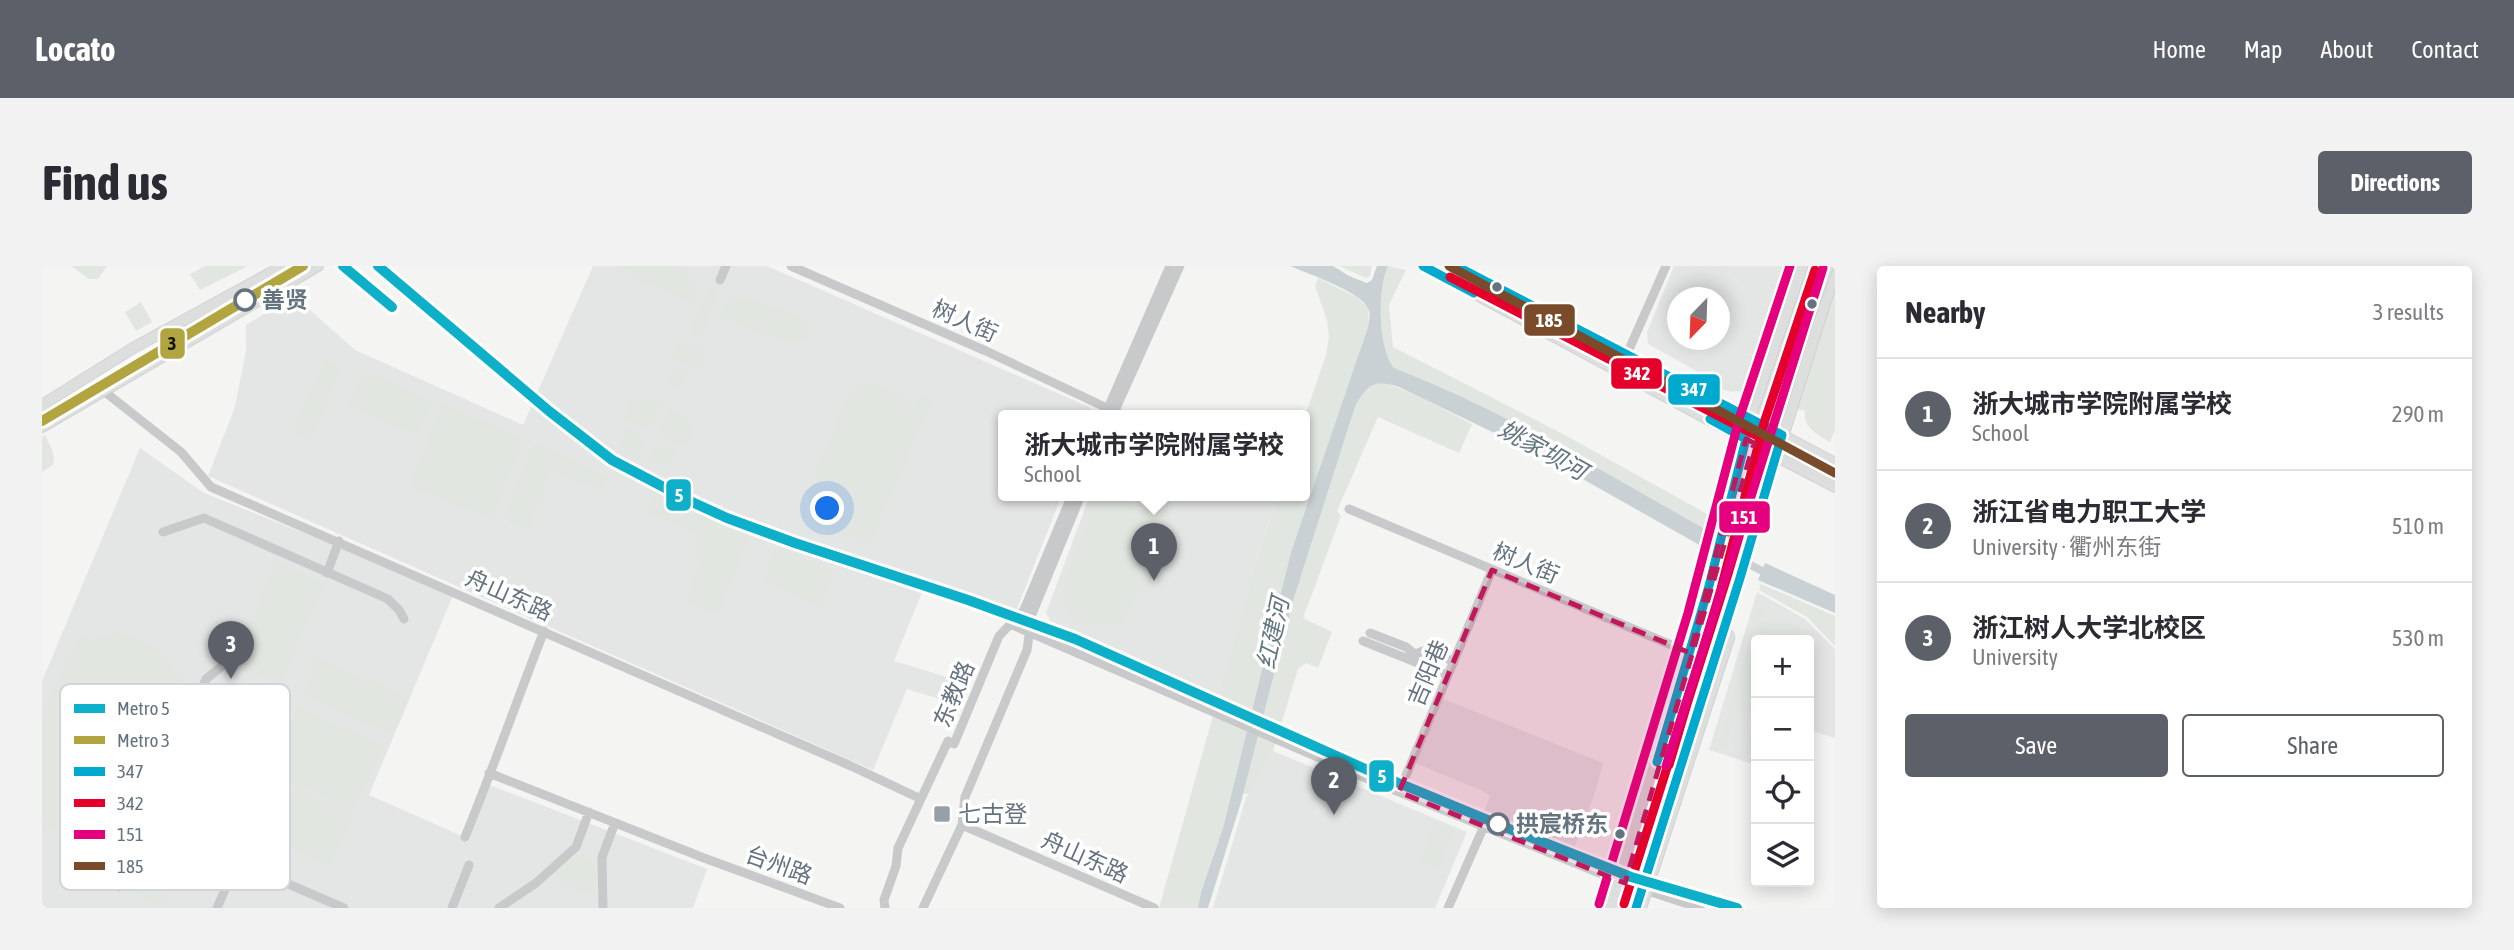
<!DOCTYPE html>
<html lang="en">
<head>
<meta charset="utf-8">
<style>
  :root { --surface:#fff; --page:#f2f2f3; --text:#2b2b33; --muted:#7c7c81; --line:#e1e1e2; --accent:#5c6068 }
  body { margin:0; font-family:"Asap Condensed","Noto Sans SC",sans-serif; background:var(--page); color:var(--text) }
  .controls { position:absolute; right:21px; bottom:21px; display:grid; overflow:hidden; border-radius:7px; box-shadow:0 4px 18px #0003 }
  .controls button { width:63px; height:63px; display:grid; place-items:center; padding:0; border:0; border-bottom:2px solid var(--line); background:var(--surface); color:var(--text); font:35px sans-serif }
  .compass { position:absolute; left:1625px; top:21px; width:63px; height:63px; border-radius:50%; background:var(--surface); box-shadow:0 4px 18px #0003; rotate:203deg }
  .you { position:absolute; left:786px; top:243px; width:24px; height:24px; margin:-18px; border:5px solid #fff; border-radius:50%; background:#1a73e8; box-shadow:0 0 0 10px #1a73e833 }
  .badge { display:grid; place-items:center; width:46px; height:46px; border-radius:50%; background:var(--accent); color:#fff; font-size:23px; font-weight:700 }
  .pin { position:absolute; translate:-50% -58px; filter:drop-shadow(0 2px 4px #0008) }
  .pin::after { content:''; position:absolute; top:37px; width:24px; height:21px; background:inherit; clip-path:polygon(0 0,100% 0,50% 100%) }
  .popup { position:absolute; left:956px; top:144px; width:312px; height:91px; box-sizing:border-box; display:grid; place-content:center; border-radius:7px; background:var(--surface); filter:drop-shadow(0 2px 5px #0005); font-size:23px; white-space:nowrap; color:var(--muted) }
  .popup b { font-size:26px; color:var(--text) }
  .popup::after { content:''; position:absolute; left:50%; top:100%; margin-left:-14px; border:14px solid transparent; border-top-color:var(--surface) }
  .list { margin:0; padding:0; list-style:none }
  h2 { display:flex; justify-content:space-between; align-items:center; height:91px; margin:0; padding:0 28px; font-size:30px }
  h2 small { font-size:23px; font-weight:400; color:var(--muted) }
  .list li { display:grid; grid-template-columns:46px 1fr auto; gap:21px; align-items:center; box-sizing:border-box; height:112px; padding:0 28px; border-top:2px solid var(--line) }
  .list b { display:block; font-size:26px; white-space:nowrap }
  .list p { margin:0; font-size:23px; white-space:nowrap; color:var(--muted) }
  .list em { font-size:23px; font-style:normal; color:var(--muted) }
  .actions { display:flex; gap:14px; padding:21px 28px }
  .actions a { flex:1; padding:16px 0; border:2px solid var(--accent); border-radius:7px; text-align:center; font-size:24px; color:var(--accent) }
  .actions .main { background:var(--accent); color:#fff }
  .icon { flex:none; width:38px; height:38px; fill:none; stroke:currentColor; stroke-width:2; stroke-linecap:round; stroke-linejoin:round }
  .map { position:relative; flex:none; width:1793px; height:642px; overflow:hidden; border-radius:7px }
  header { display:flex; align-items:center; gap:42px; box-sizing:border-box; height:98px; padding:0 35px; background:var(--accent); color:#fff }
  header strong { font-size:33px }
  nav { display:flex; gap:38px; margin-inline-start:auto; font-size:24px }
  .intro { display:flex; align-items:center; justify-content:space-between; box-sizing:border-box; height:168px; padding:0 42px }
  h1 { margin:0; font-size:49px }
  .button { padding:18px 32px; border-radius:7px; background:var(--accent); color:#fff; font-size:24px; font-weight:700 }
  main { display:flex; gap:42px; padding:0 42px }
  aside { flex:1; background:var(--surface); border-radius:7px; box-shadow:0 4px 18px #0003 }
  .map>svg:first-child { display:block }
  .built { fill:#e4e6e5; fill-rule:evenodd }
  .green { fill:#e2e6e0 }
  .water { fill:#cad1d4 }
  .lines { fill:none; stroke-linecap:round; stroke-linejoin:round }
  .canal { stroke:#cad1d4; stroke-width:8 }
  .major-casing { stroke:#d1d1d1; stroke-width:12 }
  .minor { stroke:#c8c9ca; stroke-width:9 }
  .major { stroke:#dddede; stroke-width:10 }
  .highway-bridge-casing { stroke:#d1d2d2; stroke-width:14; stroke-linecap:butt }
  .highway-bridge { stroke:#dddede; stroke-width:12 }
  .bus-1-casing { stroke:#fff; stroke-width:14 }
  .bus-2-casing { stroke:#fff; stroke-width:14 }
  .bus-3-casing { stroke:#fff; stroke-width:14 }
  .bus-4-casing { stroke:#fff; stroke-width:14 }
  .bus-1 { stroke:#00a9ce; stroke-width:9 }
  .bus-2 { stroke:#e4002b; stroke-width:9 }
  .bus-3 { stroke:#e5007d; stroke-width:9 }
  .bus-4 { stroke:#7a4b2a; stroke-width:9 }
  .metro-1-casing { stroke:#fff; stroke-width:16 }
  .metro-2-casing { stroke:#fff; stroke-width:16 }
  .metro-1 { stroke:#0db0c8; stroke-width:10 }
  .metro-2 { stroke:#b2a540; stroke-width:10 }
  .marked { fill:#c2185b; fill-opacity:0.2; stroke:#c2185b; stroke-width:5; stroke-dasharray:14 9; stroke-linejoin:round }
  .bus-dot { fill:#657381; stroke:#fff; stroke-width:2.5 }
  .stop-dot { fill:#fff; stroke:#657381; stroke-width:3.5 }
  .poi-dot { fill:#97a0a9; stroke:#fff; stroke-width:2.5 }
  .labels { text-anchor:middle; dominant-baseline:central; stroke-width:7; stroke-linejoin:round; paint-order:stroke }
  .stop-label { font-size:23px; font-weight:bold; fill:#657381; stroke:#fff; text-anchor:start }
  .street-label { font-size:23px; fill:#657381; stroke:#fff }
  .poi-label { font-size:23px; fill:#657381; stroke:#fff; text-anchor:start }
  .water-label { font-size:24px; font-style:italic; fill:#61757e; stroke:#fff }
  .key { fill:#fff; stroke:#d1d5d9; stroke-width:2 }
  .key-label { font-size:19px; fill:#657381 }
  .line-badge { stroke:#fff; stroke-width:2.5 }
  .badge-label { font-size:19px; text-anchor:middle; font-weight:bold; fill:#fff }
  .pale-badge-label { font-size:19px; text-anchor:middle; font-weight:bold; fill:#111 }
</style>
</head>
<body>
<header>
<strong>Locato</strong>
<nav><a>Home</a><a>Map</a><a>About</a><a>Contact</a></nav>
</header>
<div class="intro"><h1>Find us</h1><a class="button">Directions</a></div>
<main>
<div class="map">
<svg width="1793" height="642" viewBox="0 0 1793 642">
  <rect width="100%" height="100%" fill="#f4f4f2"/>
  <!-- built -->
  <path class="built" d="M551,0H725L1047,141L1051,147V149H962V229H1020L970,355L883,319L852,395L928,418L920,440L865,423L831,504L166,210L193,141L204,84V59L252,30L313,84L481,159Z
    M1632,0H1738L1698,116L1689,118L1669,113L1606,78L1605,66ZM1636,32H1678V74H1636Z
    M98,182L162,227L412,327L327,529L422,571L445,518L665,603L651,642H0V415Z
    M1048,229H1236L1218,282L1177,431L1010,358L1004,347Z
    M1715,326L1763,353L1793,383V472L1767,464V374H1714V499L1667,484Z
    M1399,432L1561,497L1554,524L1531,585L1442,546L1448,530L1443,526L1373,497Z
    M1231,485L1425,566L1393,642H1171L1204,532Z"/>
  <!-- green -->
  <path class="green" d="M29,0H65L56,13H47Z
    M163,0H206L158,24L148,8Z
    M579,0H637L657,19L649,37L589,11Z
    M1297,0H1330L1328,10L1324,12Z
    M1346,0L1364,4L1347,39L1351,81L1521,168L1667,249L1665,264C1562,207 1462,144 1352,102C1336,83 1335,23 1346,0Z
    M1738,0H1755L1715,122C1696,127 1685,128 1667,117L1669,113L1689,118L1698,116Z
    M1276,12L1314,31L1327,42L1326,61L1249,286L1181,562L1159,626L1156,642H1117L1218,282L1236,229H1262L1263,150L1284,89L1287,71L1285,54L1273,20Z
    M667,22H673L677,29L658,73L647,68Z
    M1793,23V164L1788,176C1775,168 1761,162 1763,145L1754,143Z
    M686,31L711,32L763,54C770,60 768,68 764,76L737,75L681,52L679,49Z
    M99,36L110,56L94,65L83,46Z
    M641,75L659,84L662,87L661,95L655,101C646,102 634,97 630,89L635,77Z
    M282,93L301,102L268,175L250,167Z
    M632,102L644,107L637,125L625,119Z
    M323,105L391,135L376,170L306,140Z
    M1335,117C1355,116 1409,148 1430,158L1417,187L1336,151L1295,245L1299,250L1261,352L1290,366L1276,402L1264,397L1256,403L1231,485L1207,528H1201L1251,335L1313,141L1321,125Z
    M834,118L856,126L870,143L878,127L891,133L827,280L816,275L818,271H797L776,260L769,251L765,227L804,133L825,119Z
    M600,131L619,138L611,160L605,158L603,163L581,154L589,133Z
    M400,138L482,172L450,253L367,220Z
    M627,141L644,149L653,160L643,182L621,172L623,166L618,163Z
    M583,162L601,169L599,175L604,178L597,193L589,189V187L577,178Z
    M3,169C8,180 14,187 11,199L0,206V171Z
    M618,177L635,184L629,200L621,197L619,200L613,197L612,199L604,196L611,181L616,183Z
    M494,178L567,210L560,226L509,205L500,225L505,229L503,236H498L486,265L466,256L462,248L490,180Z
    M611,228L698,265L707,273L676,349L643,335L658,298L650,294L658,275L652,272L654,267L605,246Z
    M1054,229H1130L1136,232L1080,362L1069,357C1037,367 1019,350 1021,317Z
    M734,281L793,304L779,341L720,316Z
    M234,296L283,317L238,419L190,398Z
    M1719,318L1793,350V380L1765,351L1717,324Z
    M1716,342L1723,344L1721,355C1740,350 1759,359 1768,376L1767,381V374H1714V455L1697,441L1684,482L1676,480Z
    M76,366C99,373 121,382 130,405L141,411L74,566L64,561C41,571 21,572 0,555V452L23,398L30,389L39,370L51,375L60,369Z
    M275,392L367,431L350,469L260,429Z
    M254,440L342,480L313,545L225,505Z
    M1712,456H1714V491L1702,487Z
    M224,508L312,548L287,601L199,561Z
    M1392,556L1412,564L1398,602L1378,595Z
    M104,583L153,605L117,638L91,627L89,623Z
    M535,589L555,596L560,625C539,629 525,622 512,606Z"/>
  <!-- water -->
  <path class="water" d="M1248,0H1291L1307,10L1325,17L1330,14L1335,0H1346C1335,23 1336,83 1352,102C1462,144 1562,207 1665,264L1661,281L1500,190L1357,121C1333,113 1324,118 1313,141L1251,335L1199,536L1166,642H1156L1159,626L1181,562L1249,286L1326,61C1326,56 1329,50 1327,44C1321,26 1266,8 1248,0Z
    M1723,297L1793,329V347L1716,314Z"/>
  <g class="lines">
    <!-- canal -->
    <path class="canal" d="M1655,269L1680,283
      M1697,293L1726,308"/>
    <!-- major casing -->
    <g class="major-casing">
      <path id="major" d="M1381,0L1710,177
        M1414,0L1716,157
        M0,139L91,82L241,0
        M0,161L276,0
        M1734,166L1793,197
        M1730,188L1793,221
        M1670,307L1710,154L1761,0
        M1652,353L1661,323L1671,304
        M1619,557L1793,6"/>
    </g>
    <!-- minor -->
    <path class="minor" d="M749,0L944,85L1080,149
      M678,14L684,0
      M1585,88L1624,0
      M63,126L139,186L169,221L809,500L879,533
      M1063,149L1128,0
      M1071,149L1138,0
      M1307,243L1646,386
      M121,266L162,252L346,333L357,344L362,353
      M285,307L297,275
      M968,358L1340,519L1577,615
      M1328,367L1364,381L1370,386L1374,388L1381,385L1412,395
      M1321,375L1406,409
      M447,507L662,592L798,642
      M1357,526L1450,304
      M920,559L1112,642
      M423,571C451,503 475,434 502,365
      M77,621L164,413L179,401
      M1600,623L1658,642
      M175,642L195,596L302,642
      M410,642L427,599
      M457,642L494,617L534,581L547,546
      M561,642L560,591L573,557
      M843,642L842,634L854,600L856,582L906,475L912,478L957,370L982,344L1030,229
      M881,642L920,559L923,531L985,384L990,348L1039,229
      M1406,642L1442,560"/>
    <!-- major -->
    <use href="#major" class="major"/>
    <!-- highway-bridge casing -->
    <g class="highway-bridge-casing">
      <path id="highway-bridge" d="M1567,642L1570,621L1652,353
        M1576,642L1685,277L1708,188L1773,0
        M1587,642L1650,433L1718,195L1743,114L1785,0
        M1598,642L1687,369"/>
    </g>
    <!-- highway-bridge -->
    <use href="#highway-bridge" class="highway-bridge"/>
    <!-- bus-1 casing -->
    <g class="bus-1-casing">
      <path id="bus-1" d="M1381,0L1432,27
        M1414,0L1740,169L1698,312L1594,642
        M1615,496L1667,320L1704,173L1668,153"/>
    </g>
    <!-- bus-2 casing -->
    <g class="bus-2-casing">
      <path id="bus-2" d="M1408,11L1725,175L1686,308L1582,638
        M1627,499L1679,323L1722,157L1773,4"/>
    </g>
    <!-- bus-3 casing -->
    <g class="bus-3-casing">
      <path id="bus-3" d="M1624,500L1781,2
        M1557,638L1646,347L1698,150L1748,0"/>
    </g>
    <!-- bus-4 casing -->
    <g class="bus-4-casing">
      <path id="bus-4" d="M1407,0L1793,207"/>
    </g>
    <!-- bus-1 -->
    <use href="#bus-1" class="bus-1"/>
    <!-- bus-2 -->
    <use href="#bus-2" class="bus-2"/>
    <!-- bus-3 -->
    <use href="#bus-3" class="bus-3"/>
    <!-- bus-4 -->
    <use href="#bus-4" class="bus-4"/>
    <!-- metro-1 casing -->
    <g class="metro-1-casing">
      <path id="metro-1" d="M301,0L350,41
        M336,0L507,145L570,194L650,236L685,252L753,277L926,334L1033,373L1330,506L1470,564L1589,611L1695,642"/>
    </g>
    <!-- metro-2 casing -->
    <g class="metro-2-casing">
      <path id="metro-2" d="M0,155L261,0"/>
    </g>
    <!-- metro-1 -->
    <use href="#metro-1" class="metro-1"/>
    <!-- metro-2 -->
    <use href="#metro-2" class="metro-2"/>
  </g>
  <!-- marked area -->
  <path class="marked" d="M1704,173L1712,177L1583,617L1357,526L1450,304L1648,387Z"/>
  <!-- markers -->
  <g class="bus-dot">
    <circle cx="1455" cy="21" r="6"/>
    <circle cx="1770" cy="38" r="6"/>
    <circle cx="1578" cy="568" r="6"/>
  </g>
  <g class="stop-dot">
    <circle cx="203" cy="34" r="10"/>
    <circle cx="1456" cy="558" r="10"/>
  </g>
  <rect class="poi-dot" x="891" y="539" width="18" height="18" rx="3.5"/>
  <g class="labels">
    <!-- stop labels -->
    <g class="stop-label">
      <text x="220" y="34">善贤</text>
      <text x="1474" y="558">拱宸桥东</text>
    </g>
    <!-- street labels -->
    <g class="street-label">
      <text transform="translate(923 55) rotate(24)">树人街</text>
      <text transform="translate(1484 297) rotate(23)">树人街</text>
      <text transform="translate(467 329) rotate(24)">舟山东路</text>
      <text transform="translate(1386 407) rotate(-67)">吉阳巷</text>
      <text transform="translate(912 428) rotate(-67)">东教路</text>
      <text transform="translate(1043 591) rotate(24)">舟山东路</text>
      <text transform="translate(737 599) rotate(20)">台州路</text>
    </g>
    <!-- poi labels -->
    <g class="poi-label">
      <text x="916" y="548">七古登</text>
    </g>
    <!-- water labels -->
    <g class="water-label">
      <text transform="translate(1501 184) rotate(29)">姚家坝河</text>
      <text transform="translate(1231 367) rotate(-78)">红建河</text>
    </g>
  </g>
  <!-- legend -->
  <rect x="18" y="418" width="230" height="206" rx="10" class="key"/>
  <rect x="32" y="438" width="31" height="9" fill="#0db0c8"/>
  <rect x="32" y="470" width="31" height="8" fill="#b2a540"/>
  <rect x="32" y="501" width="31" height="9" fill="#00a9ce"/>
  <rect x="32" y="533" width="31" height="8" fill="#e4002b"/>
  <rect x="32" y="564" width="31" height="9" fill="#e5007d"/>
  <rect x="32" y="596" width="31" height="8" fill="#7a4b2a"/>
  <g class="key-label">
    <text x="75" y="449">Metro 5</text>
    <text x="75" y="481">Metro 3</text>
    <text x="75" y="512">347</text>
    <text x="75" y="544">342</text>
    <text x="75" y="575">151</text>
    <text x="75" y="607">185</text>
  </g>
  <g class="line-badge">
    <rect x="1481" y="37" width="53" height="34" rx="7" fill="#7a4b2a"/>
    <rect x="117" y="61" width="27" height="33" rx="7" fill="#b2a540"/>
    <rect x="1568" y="91" width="53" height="33" rx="7" fill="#e4002b"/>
    <rect x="1625" y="107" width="54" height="33" rx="7" fill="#00a9ce"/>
    <rect x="623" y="212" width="27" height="34" rx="7" fill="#0db0c8"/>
    <rect x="1676" y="234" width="53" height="34" rx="7" fill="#e5007d"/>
    <rect x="1326" y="493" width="27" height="34" rx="7" fill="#0db0c8"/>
  </g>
  <g class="badge-label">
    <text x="1507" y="61">185</text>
    <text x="1595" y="114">342</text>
    <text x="1652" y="130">347</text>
    <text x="637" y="236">5</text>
    <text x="1702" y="258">151</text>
    <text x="1340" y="517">5</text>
  </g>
  <g class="pale-badge-label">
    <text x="130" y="84">3</text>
  </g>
</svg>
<div class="controls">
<button>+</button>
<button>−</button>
<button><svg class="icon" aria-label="locate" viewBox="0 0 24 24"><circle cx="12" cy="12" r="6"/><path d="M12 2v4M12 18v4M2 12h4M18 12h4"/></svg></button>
<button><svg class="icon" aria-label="layers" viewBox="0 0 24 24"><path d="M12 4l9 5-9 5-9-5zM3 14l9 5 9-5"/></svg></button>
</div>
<svg class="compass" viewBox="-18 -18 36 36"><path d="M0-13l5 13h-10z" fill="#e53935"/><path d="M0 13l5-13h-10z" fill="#7c7c81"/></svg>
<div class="you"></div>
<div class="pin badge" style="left:1112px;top:315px">1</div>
<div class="popup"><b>浙大城市学院附属学校</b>School</div>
<div class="pin badge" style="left:1292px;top:549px">2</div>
<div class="pin badge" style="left:189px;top:413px">3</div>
</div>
<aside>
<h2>Nearby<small>3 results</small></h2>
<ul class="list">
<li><span class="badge">1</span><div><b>浙大城市学院附属学校</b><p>School</p></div><em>290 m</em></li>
<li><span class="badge">2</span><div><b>浙江省电力职工大学</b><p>University · 衢州东街</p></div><em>510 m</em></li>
<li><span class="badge">3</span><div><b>浙江树人大学北校区</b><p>University</p></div><em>530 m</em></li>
</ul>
<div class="actions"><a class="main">Save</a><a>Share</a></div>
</aside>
</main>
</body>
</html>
